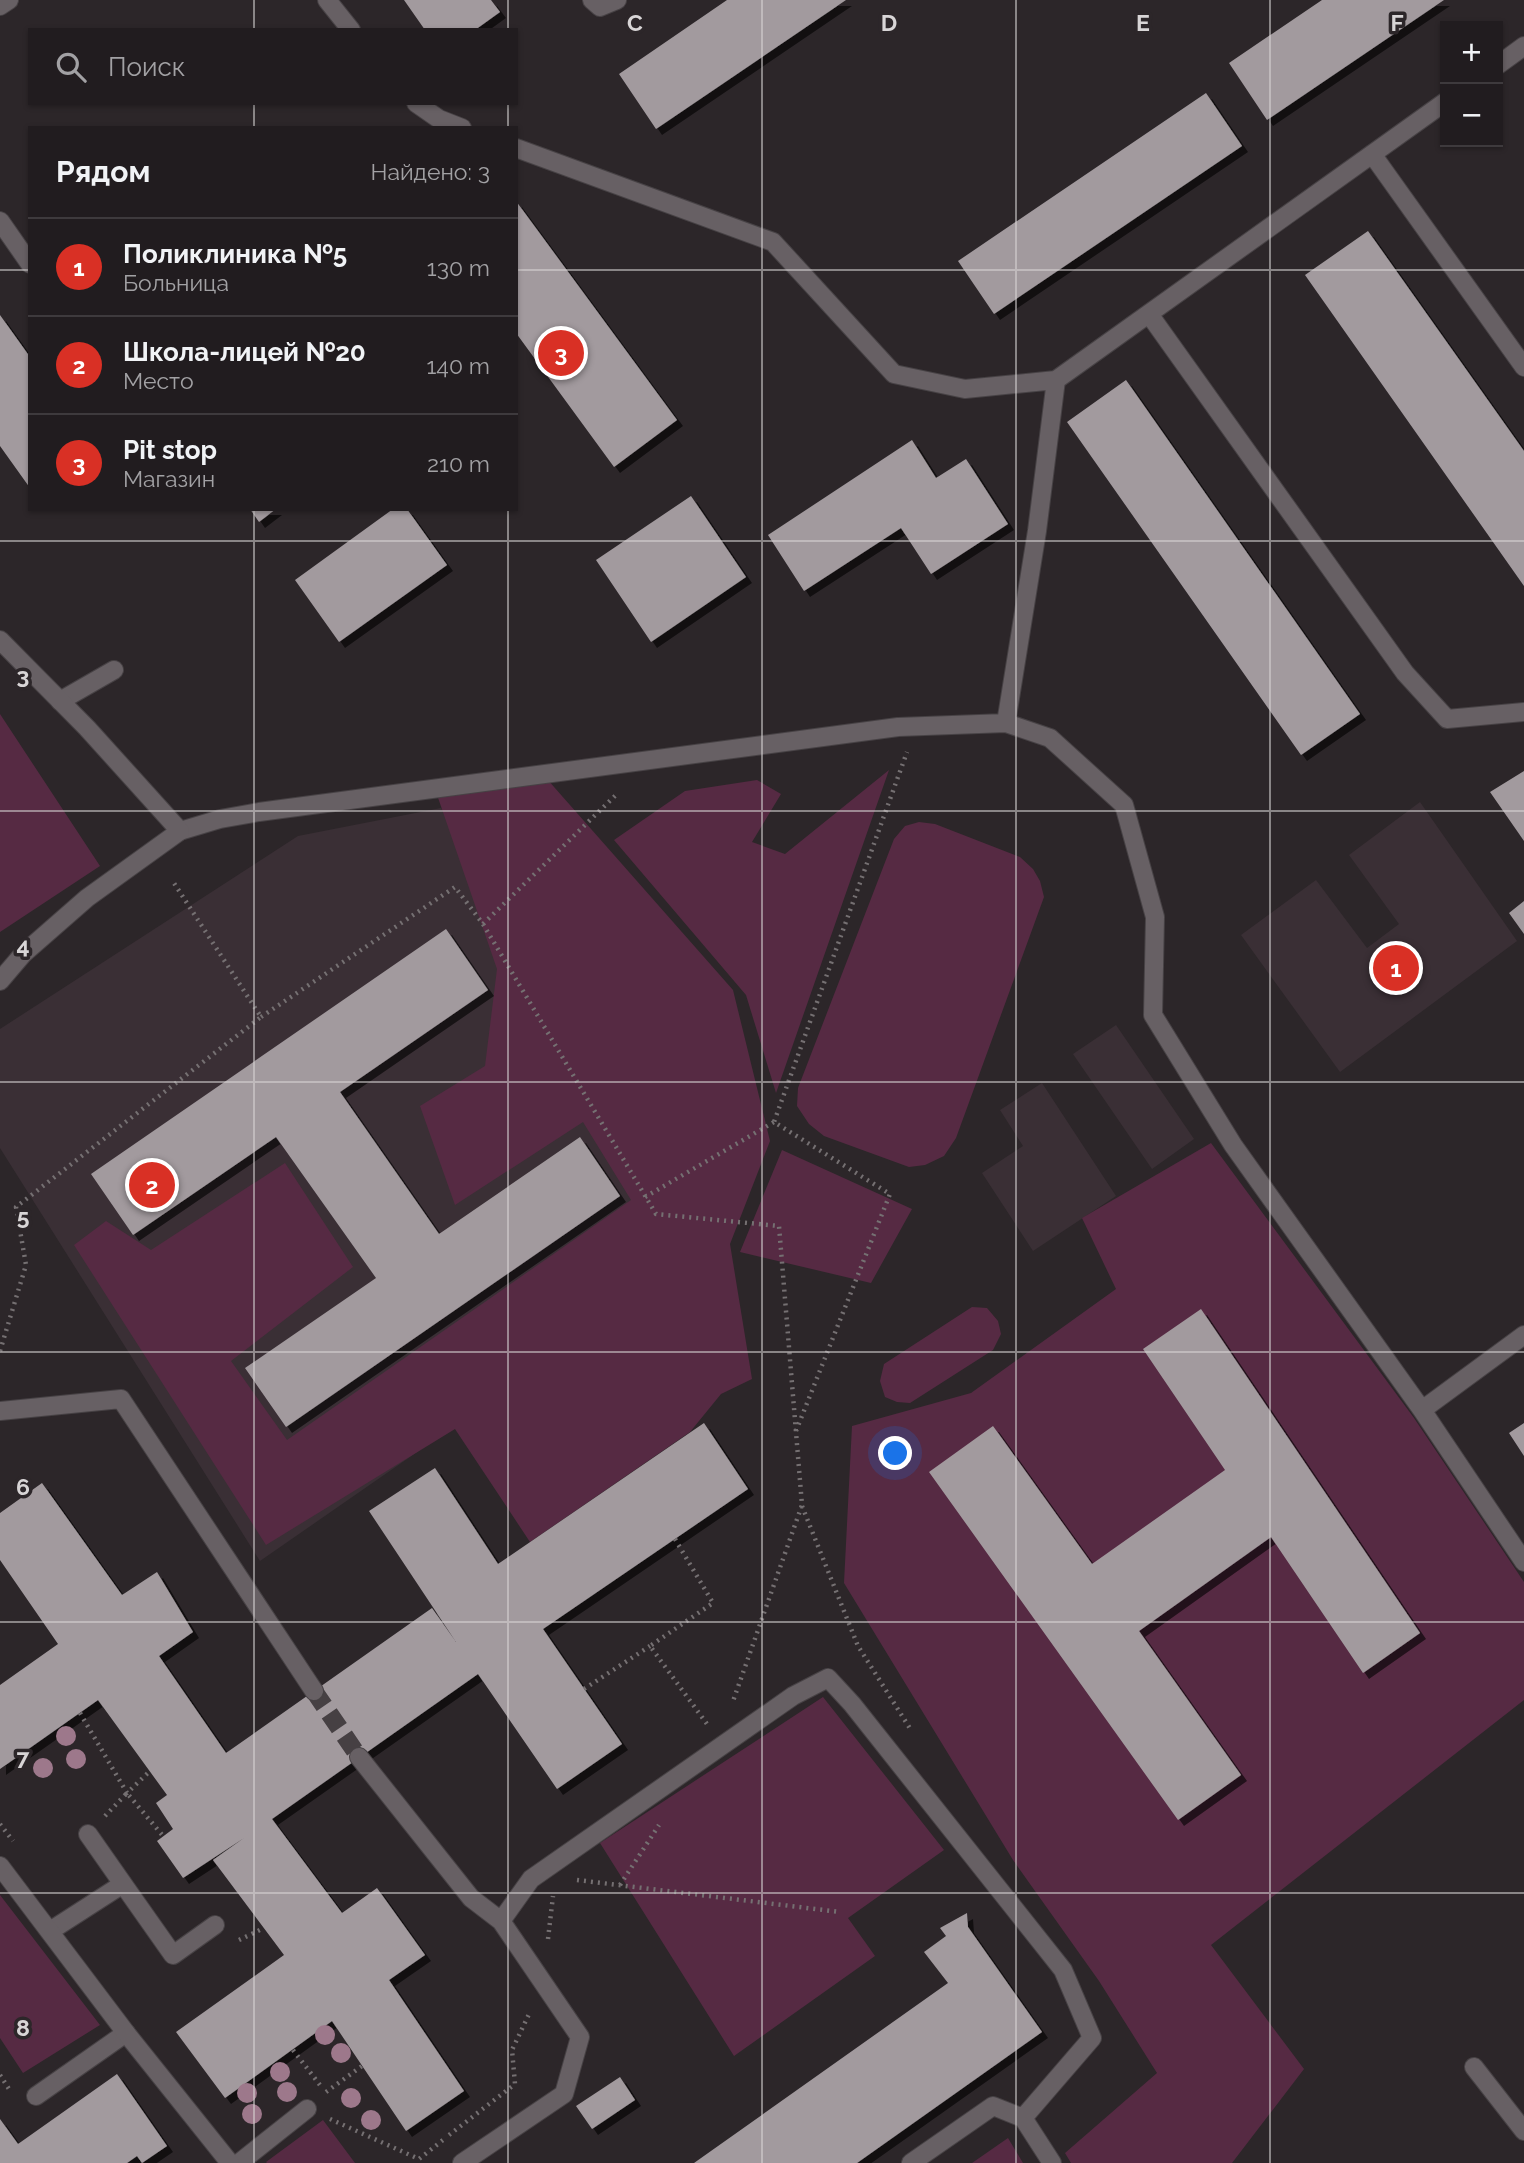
<!DOCTYPE html>
<html lang="ru">
<head>
<meta charset="utf-8">
<style>
  :root { --surface:#211c1f; --page:#2d292c; --text:#f1f3f6; --muted:#a2a1a4; --line:#3e3a3d; --accent:#d93025 }
  body { margin:0; font-family:Raleway,sans-serif; background:var(--page); color:var(--text) }
  .controls { position:absolute; right:21px; top:21px; display:grid; overflow:hidden; border-radius:0px; box-shadow:0 2px 5px #0004 }
  .controls button { width:63px; height:63px; display:grid; place-items:center; padding:0; border:0; border-bottom:2px solid var(--line); background:var(--surface); color:var(--text); font:35px sans-serif }
  .you { position:absolute; left:896px; top:1454px; width:24px; height:24px; margin:-18px; border:5px solid #fff; border-radius:50%; background:#1a73e8; box-shadow:0 0 0 10px #1a73e833 }
  .badge { display:grid; place-items:center; width:46px; height:46px; border-radius:50%; background:var(--accent); color:#fff; font-size:23px; font-weight:700 }
  .pin { position:absolute; translate:-50% -50%; border:4px solid #fff; box-shadow:0 2px 7px #0006 }
  .list { margin:0; padding:0; list-style:none }
  h2 { display:flex; justify-content:space-between; align-items:center; height:91px; margin:0; padding:0 28px; font-size:30px }
  h2 small { font-size:23px; font-weight:400; color:var(--muted) }
  .list li { display:grid; grid-template-columns:46px 1fr auto; gap:21px; align-items:center; box-sizing:border-box; height:98px; padding:0 28px; border-top:2px solid var(--line) }
  .list b { display:block; font-size:26px; white-space:nowrap }
  .list p { margin:0; font-size:23px; white-space:nowrap; color:var(--muted) }
  .list em { font-size:23px; font-style:normal; color:var(--muted) }
  .icon { flex:none; width:38px; height:38px; fill:none; stroke:currentColor; stroke-width:2; stroke-linecap:round; stroke-linejoin:round }
  .map { position:relative; flex:none; width:1524px; height:2163px; overflow:hidden }
  .search { position:absolute; background:var(--surface); box-shadow:0 2px 5px #0004; left:28px; top:28px; width:490px; height:77px; display:flex; align-items:center; gap:18px; box-sizing:border-box; padding:0 24px; border-radius:0px; color:var(--muted); font-size:26px }
  .panel { position:absolute; background:var(--surface); box-shadow:0 2px 5px #0004; left:28px; top:126px; width:490px; height:385px; border-radius:0px }
  .map>svg:first-child { display:block }
  .built { fill:#3a2f35 }
  .green { fill:#562a43 }
  .building { fill:#a29a9e; filter:url(#shadow) }
  .lines { fill:none; stroke-linecap:round; stroke-linejoin:round }
  .street-tunnel { stroke:#464043; stroke-width:18; stroke-dasharray:18 9; stroke-linecap:butt }
  .lane-casing { stroke:#474245; stroke-width:20 }
  .street-casing { stroke:#474245; stroke-width:20 }
  .path { stroke:#757072; stroke-width:4.5; stroke-dasharray:2 5; stroke-linecap:butt }
  .lane { stroke:#676064; stroke-width:18 }
  .street { stroke:#676064; stroke-width:18 }
  .tree { fill:#9d788b }
  .grid { fill:none; stroke:#d8d5d6; stroke-width:2; stroke-opacity:0.55 }
  .grid-label { font-size:23px; text-anchor:middle; font-weight:bold; fill:#d8d5d6; stroke:#2c2629; stroke-width:7; stroke-linejoin:round; paint-order:stroke }
</style>
</head>
<body>
<div class="map">
<svg width="1524" height="2163" viewBox="0 0 1524 2163">
  <defs>
    <filter id="shadow"><feDropShadow dx="6" dy="6" stdDeviation="0" flood-color="#0009"/></filter>
  </defs>
  <rect width="100%" height="100%" fill="#2c2629"/>
  <!-- built -->
  <path class="built" d="M1420,802L1517,941L1340,1072L1241,935L1316,880L1367,948L1399,924L1349,855Z
    M441,808L691,1230L420,1450L260,1561L0,1148V1029L298,836Z
    M1116,1025L1194,1139L1152,1169L1073,1054Z
    M1042,1083L1116,1196L1033,1251L982,1173L1023,1146L1000,1110Z"/>
  <!-- green -->
  <path class="green" d="M0,714L100,866L0,932Z
    M889,770L776,1093L746,995L614,840L685,791L757,780L781,794L752,842L785,854Z
    M547,779L733,990L770,1141L730,1244L752,1379L721,1394L690,1432L530,1542L455,1429L266,1545L74,1245L106,1221L151,1250L285,1163L353,1267L231,1361L287,1440L631,1200L583,1122L455,1205L420,1106L485,1066L497,969L435,789Z
    M919,822L935,824L1020,857L1033,869L1040,881L1044,897L956,1138L944,1156L925,1165L909,1167L824,1136L809,1124L797,1106L798,1088L894,839L905,826Z
    M1211,1143L1414,1418L1524,1582V1700L1211,1945L1304,2069L1232,2163H1071L1065,2153L1157,2073L1099,1981L1013,1860L844,1583L852,1426L971,1393L1116,1289L1082,1218Z
    M782,1150L912,1209L871,1283L740,1252Z
    M972,1307L987,1308L998,1321L1001,1334L993,1350L910,1403L897,1402L885,1397L880,1381L884,1364Z
    M823,1697L944,1850L848,1918L875,1956L734,2056L600,1843Z
    M0,1895L100,2025L23,2073L0,2038Z
    M323,2120L355,2163H267L266,2162Z
    M1008,2138L1023,2163H972Z"/>
  <!-- building -->
  <path class="building" d="M404,0H491L500,12L475,30H425Z
    M727,0H846L656,129L619,74Z
    M1322,0H1444L1267,120L1229,63Z
    M1206,93L1242,146L994,314L958,261Z
    M516,201L677,420L614,467L516,333Z
    M1368,231L1524,451V586L1305,275Z
    M0,315L30,357V488L0,446Z
    M1126,380L1360,714L1301,755L1067,422Z
    M912,440L936,478L966,459L1008,524L931,574L901,528L804,591L768,535Z
    M691,496L746,577L651,642L596,560Z
    M250,509H276L259,522Z
    M393,509H407L447,565L339,642L295,580Z
    M1524,771V841L1490,792Z
    M1524,901V934L1509,913Z
    M446,929L488,990L340,1092L439,1234L580,1137L620,1196L286,1427L245,1368L376,1278L276,1137L133,1235L91,1174Z
    M1201,1309L1420,1633L1363,1673L1271,1537L1139,1631L1241,1775L1178,1820L929,1472L993,1426L1092,1564L1225,1470L1143,1349Z
    M704,1423L748,1489L543,1629L622,1744L557,1789L478,1674L272,1819L342,1913L377,1888L425,1955L389,1980L464,2091L406,2131L332,2021L225,2098L176,2032L284,1955L213,1860L244,1838L183,1878L157,1841L173,1829L156,1803L167,1795L98,1700L0,1769V1685L58,1644L0,1560V1513L42,1483L122,1595L157,1572L193,1632L159,1656L226,1753L432,1608L456,1642L369,1511L435,1468L498,1564Z
    M1524,1423V1456L1509,1433Z
    M967,1913L968,1927L1042,2032L857,2163H694L948,1983L924,1952L946,1936L940,1928Z
    M117,2074L167,2146L142,2163L137,2156L127,2163H0V2119L18,2144Z
    M620,2077L635,2100L592,2129L576,2106Z"/>
  <g class="lines">
    <!-- street-tunnel -->
    <path class="street-tunnel" d="M314,1691L359,1757"/>
    <!-- lane casing -->
    <g class="lane-casing">
      <path id="lane" d="M327,0L351,30
        M592,0L600,7L617,0
        M0,6L9,0
        M1498,65L1524,46
        M416,103L439,119L462,128
        M516,148L773,242L894,374L965,389L1056,380
        M1372,154L1524,367
        M0,221L30,264
        M1149,314L1405,673L1447,719L1524,712
        M60,701L114,670
        M1006,723L1037,531L1056,380L1445,102
        M180,831L220,819L259,812L898,727L1006,723L1050,738L1124,805L1155,917L1153,1015L1233,1145L1422,1410L1524,1335
        M1422,1410L1524,1562
        M88,1834L123,1884
        M50,1931L123,1884L173,1955L215,1925
        M1474,2067L1524,2131
        M36,2096L126,2033
        M239,2163L307,2109"/>
    </g>
    <!-- street casing -->
    <g class="street-casing">
      <path id="street" d="M0,640L87,728L180,831L87,898L23,954L0,981
        M0,1411L121,1399L314,1691
        M359,1757L471,1898L501,1921
        M0,1866L126,2033L230,2163
        M462,2163L564,2094L580,2037L501,1921L531,1879L793,1696L828,1678L852,1704L1063,1970L1092,2038L1023,2118
        M911,2163L993,2106L1023,2118L1052,2163"/>
    </g>
    <!-- path -->
    <path class="path" d="M483,924L618,793
      M261,1017L455,887L483,924L656,1214L779,1226L802,1505L732,1704
      M645,1197L774,1122
      M0,1351L26,1265L16,1207L261,1017L172,880
      M796,1431L890,1194L774,1122L907,752
      M802,1506L858,1646L911,1730
      M675,1539L713,1603L650,1646L707,1724
      M584,1689L650,1646
      M80,1713L127,1793L150,1771
      M105,1816L127,1793L163,1836
      M0,1824L13,1841
      M577,1880L840,1912
      M620,1885L659,1825
      M548,1939L553,1896
      M239,1940L264,1928
      M293,2050L320,2085
      M0,2075L9,2089
      M326,2092L362,2066
      M330,2119L419,2159L443,2140
      M449,2135L515,2084L512,2050L530,2012"/>
    <!-- lane -->
    <use href="#lane" class="lane"/>
    <!-- street -->
    <use href="#street" class="street"/>
  </g>
  <!-- trees -->
  <g class="tree">
    <circle cx="66" cy="1736" r="10"/>
    <circle cx="76" cy="1759" r="10"/>
    <circle cx="43" cy="1768" r="10"/>
    <circle cx="325" cy="2035" r="10"/>
    <circle cx="341" cy="2053" r="10"/>
    <circle cx="280" cy="2072" r="10"/>
    <circle cx="287" cy="2092" r="10"/>
    <circle cx="247" cy="2093" r="10"/>
    <circle cx="351" cy="2098" r="10"/>
    <circle cx="252" cy="2114" r="10"/>
    <circle cx="371" cy="2120" r="10"/>
  </g>
  <!-- grid -->
  <path class="grid" d="M254,0V30M508,0V30M762,0V2163M1016,0V2163M1270,0V2163M254,103V128M508,103V128M0,270H30M516,270H1524M254,509V2163M508,509V2163M0,541H1524M0,811H1524M0,1082H1524M0,1352H1524M0,1622H1524M0,1893H1524"/>
  <g class="grid-label">
    <text x="635" y="31">C</text>
    <text x="889" y="31">D</text>
    <text x="1143" y="31">E</text>
    <text x="1397" y="31">F</text>
    <text x="23" y="684">3</text>
    <text x="23" y="954">4</text>
    <text x="23" y="1225">5</text>
    <text x="23" y="1495">6</text>
    <text x="23" y="1765">7</text>
    <text x="23" y="2036">8</text>
  </g>
</svg>
<div class="controls">
<button>+</button>
<button>−</button>
</div>
<div class="you"></div>
<div class="pin badge" style="left:1396px;top:968px">1</div>
<div class="pin badge" style="left:152px;top:1185px">2</div>
<div class="pin badge" style="left:561px;top:353px">3</div>
<div class="search"><svg class="icon" aria-label="search" viewBox="0 0 24 24"><circle cx="10" cy="10" r="6"/><path d="M15 15l6 6"/></svg>Поиск</div>
<section class="panel">
<h2>Рядом<small>Найдено: 3</small></h2>
<ul class="list">
<li><span class="badge">1</span><div><b>Поликлиника №5</b><p>Больница</p></div><em>130 m</em></li>
<li><span class="badge">2</span><div><b>Школа-лицей №20</b><p>Место</p></div><em>140 m</em></li>
<li><span class="badge">3</span><div><b>Pit stop</b><p>Магазин</p></div><em>210 m</em></li>
</ul>
</section>
</div>
</body>
</html>
